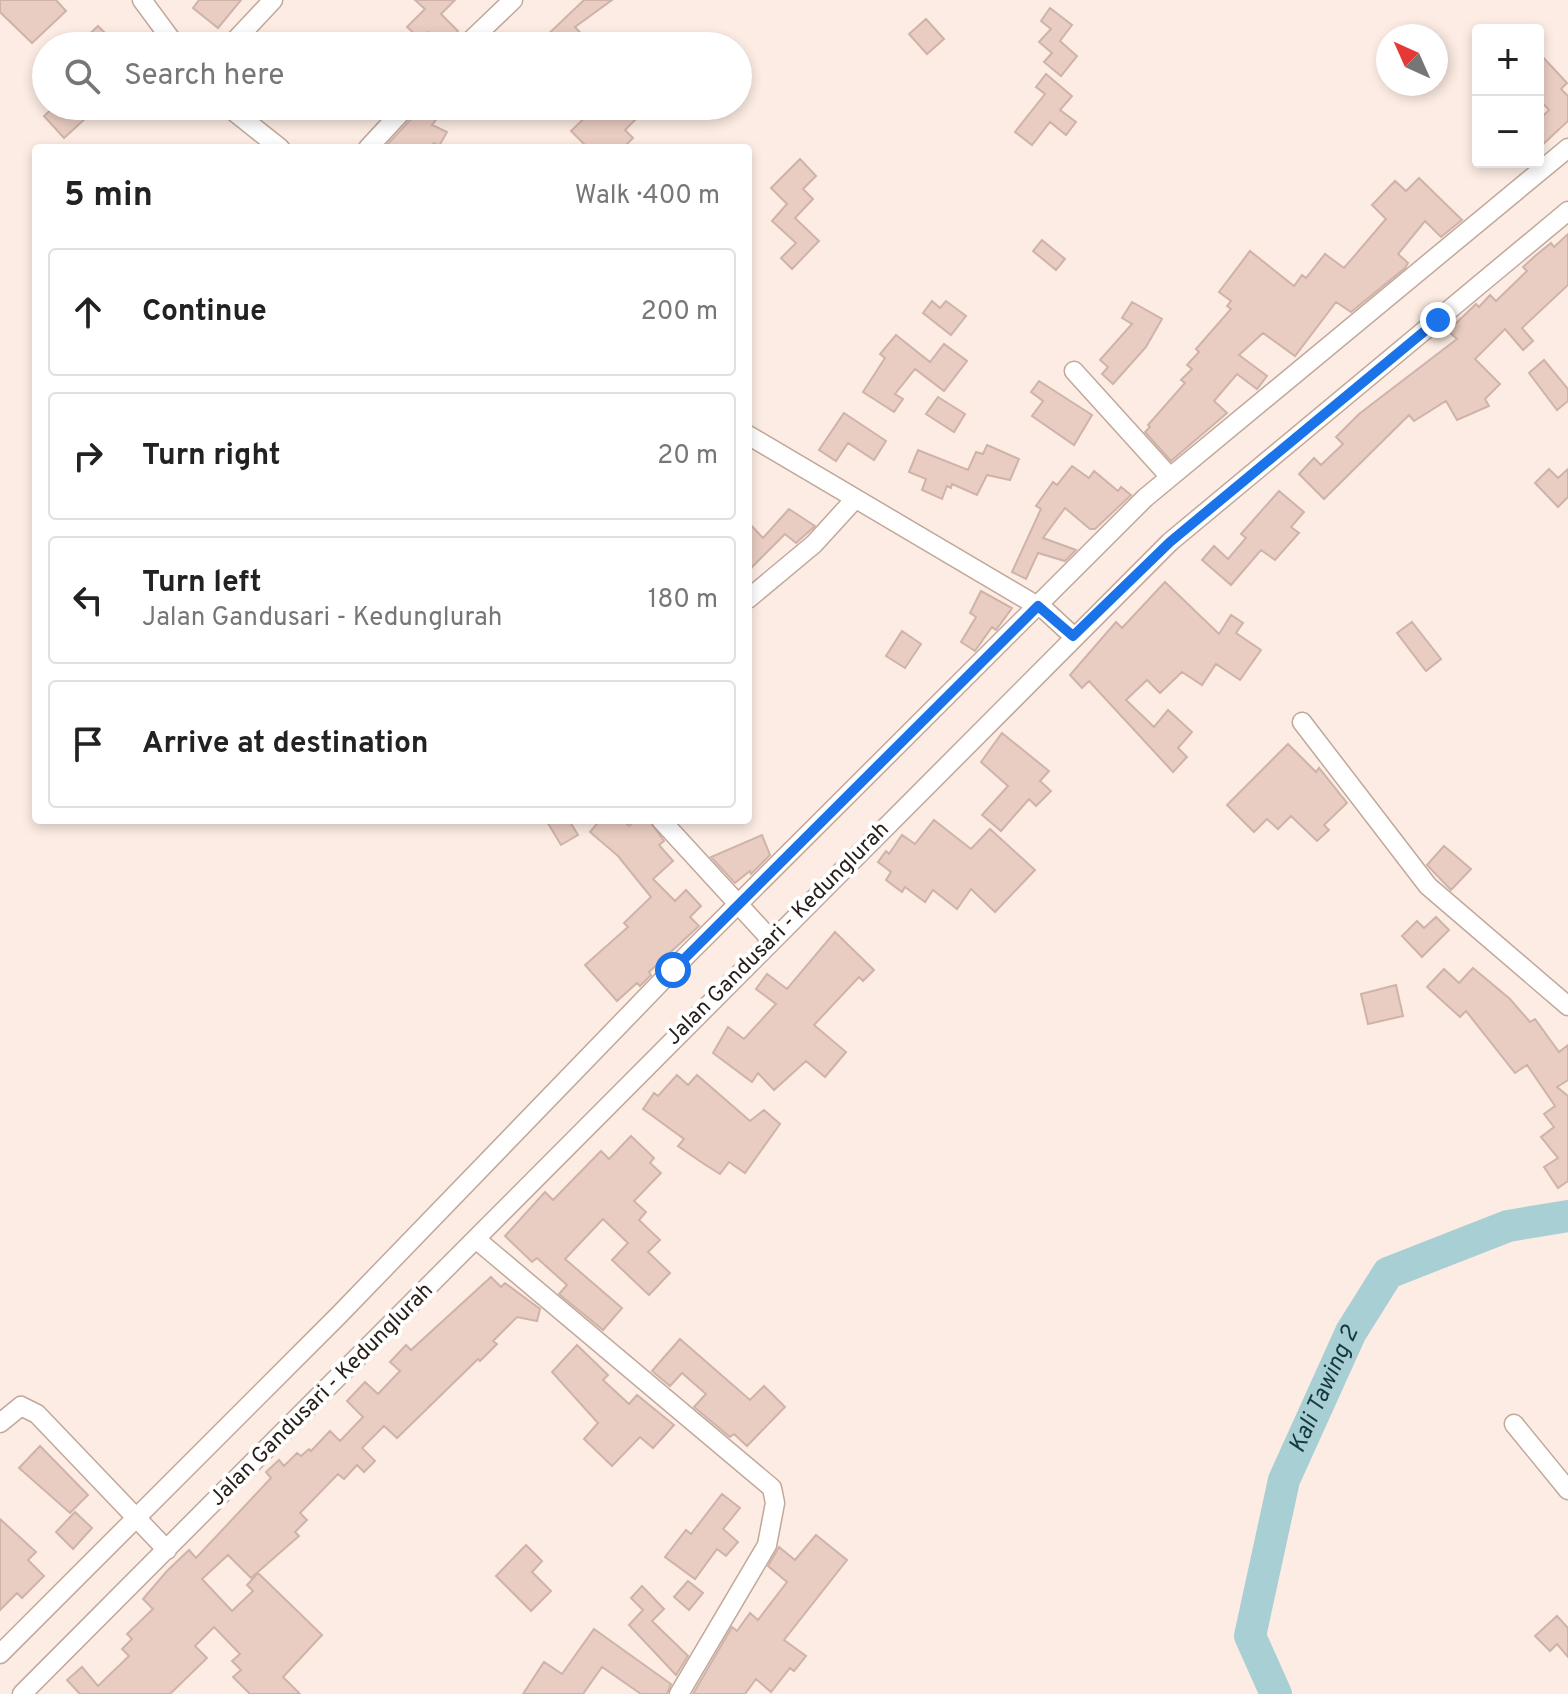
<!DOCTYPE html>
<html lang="en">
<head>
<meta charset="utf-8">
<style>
  :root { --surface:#fff; --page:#f6f6f6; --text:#222; --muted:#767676; --line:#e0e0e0 }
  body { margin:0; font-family:Overpass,sans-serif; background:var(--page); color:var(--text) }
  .controls { position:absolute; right:24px; top:24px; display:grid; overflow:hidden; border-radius:8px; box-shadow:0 4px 12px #0003 }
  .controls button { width:72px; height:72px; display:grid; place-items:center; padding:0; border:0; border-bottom:2px solid var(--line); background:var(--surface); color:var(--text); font:40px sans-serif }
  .compass { position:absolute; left:1376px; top:24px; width:72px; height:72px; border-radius:50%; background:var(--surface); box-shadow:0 4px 12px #0003; rotate:315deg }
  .stop { position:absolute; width:24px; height:24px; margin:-18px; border:6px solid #1a73e8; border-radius:50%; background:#fff }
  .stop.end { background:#1a73e8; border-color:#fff; box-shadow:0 2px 8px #0008 }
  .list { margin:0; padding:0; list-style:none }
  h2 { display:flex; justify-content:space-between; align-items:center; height:104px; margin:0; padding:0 32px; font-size:34px }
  h2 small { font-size:26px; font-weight:400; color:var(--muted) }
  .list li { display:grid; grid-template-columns:52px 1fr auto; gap:24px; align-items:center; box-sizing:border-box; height:128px; margin:0 16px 16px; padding:0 16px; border:2px solid var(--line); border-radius:8px }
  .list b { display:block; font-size:30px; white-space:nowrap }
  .list p { margin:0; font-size:26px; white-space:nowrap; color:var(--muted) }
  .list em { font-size:26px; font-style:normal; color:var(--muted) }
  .icon { flex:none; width:44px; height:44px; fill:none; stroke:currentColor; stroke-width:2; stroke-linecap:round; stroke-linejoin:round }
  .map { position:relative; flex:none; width:1568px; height:1694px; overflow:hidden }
  .search { position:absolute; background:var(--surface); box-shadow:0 4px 12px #0003; left:32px; top:32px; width:720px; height:88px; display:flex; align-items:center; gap:20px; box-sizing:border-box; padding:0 28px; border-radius:44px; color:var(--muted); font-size:30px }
  .panel { position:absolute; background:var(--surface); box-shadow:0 4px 12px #0003; left:32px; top:144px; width:720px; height:680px; border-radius:8px }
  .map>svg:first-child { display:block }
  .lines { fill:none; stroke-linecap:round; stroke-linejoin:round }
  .river { stroke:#a8cfd4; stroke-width:32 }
  .building { fill:#e9cdc2; stroke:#cfb3a9; stroke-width:2 }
  .minor-casing { stroke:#c1a89a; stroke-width:21 }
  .minor { stroke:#fff; stroke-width:18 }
  .route { stroke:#1a73e8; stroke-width:10 }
  .labels { text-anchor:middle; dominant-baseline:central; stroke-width:8; stroke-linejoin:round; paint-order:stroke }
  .street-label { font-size:22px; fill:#281e19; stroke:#fff }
  .water-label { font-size:24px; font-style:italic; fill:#14393e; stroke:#fff }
</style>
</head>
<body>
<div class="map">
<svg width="1568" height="1694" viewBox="0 0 1568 1694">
  <rect width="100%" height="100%" fill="#fcece3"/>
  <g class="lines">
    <!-- river -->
    <path class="river" id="s1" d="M1276,1694L1250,1636L1284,1480L1351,1332L1388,1273L1508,1226L1568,1216"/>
  </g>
  <!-- building -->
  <path class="building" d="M0,0H56L66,11L32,43L0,12Z
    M199,0H241L218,28L193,8Z
    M415,0H455L441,14L458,31L443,46L428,32L420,39L407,27L425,9Z
    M584,0H612L575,27L592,46H567L560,38L549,46L543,39Z
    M1050,8L1072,25L1060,41L1077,56L1061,76L1044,62L1052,53L1039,42L1051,29L1041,21Z
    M926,19L944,39L927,54L909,34Z
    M98,26L118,46H77Z
    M1538,52L1567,83L1561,89L1568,96V121L1538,149V121L1549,110L1538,98Z
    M1046,74L1072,96L1060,110L1076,122L1066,135L1050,122L1032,145L1015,132L1045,94L1036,87Z
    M75,106H99L64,138L44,116L54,107L63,117Z
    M419,106H447L432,125L447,132L439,146L434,143L430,148H384L416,114Z
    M597,106H649L625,130L633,138L623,148H588L571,131Z
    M800,159L816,176L803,189L813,199L795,218L819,241L792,269L781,258L796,243L772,221L787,204L771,188Z
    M1419,178L1462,220L1441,237L1425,221L1398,254L1408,263L1405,268L1351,312L1336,302L1295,356L1263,333L1239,355L1267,376L1257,389L1237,374L1214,401L1227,413L1171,461L1145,432L1150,427L1148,425L1185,383L1181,380L1192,369L1187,365L1199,352L1196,349L1231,309L1227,306L1231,301L1219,292L1250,251L1294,286L1302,275L1306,278L1325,254L1344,268L1386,219L1372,205L1395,181L1406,191Z
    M1568,234V285L1522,328L1533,341L1523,350L1505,329L1475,359L1500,384L1485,399L1489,406L1457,420L1446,401L1414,421L1409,415L1324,499L1299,474L1314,458L1321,465L1343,444L1336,437L1359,414L1457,339L1448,331L1476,304L1479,307L1490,295L1496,301L1527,271L1523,267L1535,256L1551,243L1554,247Z
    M1042,240L1065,259L1056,270L1033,251Z
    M932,301L940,308L946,301L966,316L951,335L923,313Z
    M1132,302L1162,319L1146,347L1113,384L1102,374L1108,367L1100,360L1132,324L1122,318Z
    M896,335L930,362L944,344L967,361L944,391L915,369L895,394L903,399L894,412L863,392L885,358L880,354Z
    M1544,360L1568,389V401L1557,410L1529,373Z
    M1039,381L1092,415L1074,445L1032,416L1043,401L1031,392Z
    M938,397L965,414L954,432L926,414Z
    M844,413L886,441L874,460L848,443L836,461L819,450Z
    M987,445L1019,459L1010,480L987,475L977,495L952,484L951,488L947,486L942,499L922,490L926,479L909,472L918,450L968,470L976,452L983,454Z
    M1072,466L1089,478L1094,471L1118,491L1121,487L1131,495L1095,529H1090L1065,508L1043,538L1076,550L1065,561L1038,553L1026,579L1012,572L1041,509L1036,506L1053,482L1057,485Z
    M1549,469L1558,478L1568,469V497L1558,507L1535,483Z
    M1279,491L1304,512L1291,527L1299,533L1275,560L1261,550L1231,585L1202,560L1214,546L1228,559L1246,538L1241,534Z
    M789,509L815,526L796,543L785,534L748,571V522L763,538Z
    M1165,582L1219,634L1231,615L1243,623L1236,633L1261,650L1240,680L1216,664L1202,685L1182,672L1160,693L1147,680L1126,700L1154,727L1168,710L1192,732L1178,748L1187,757L1173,772L1089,681L1082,688L1070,675L1116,622L1122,628Z
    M981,591L1012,608L996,630L992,627L975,651L961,642L976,617L970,613Z
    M1412,622L1441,659L1426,671L1397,633Z
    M902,631L921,644L905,668L886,656Z
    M1002,733L1049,771L1040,781L1051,791L1036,806L1029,799L1001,831L982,815L1008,786L981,762Z
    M1288,744L1316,772L1319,768L1347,803L1324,825L1329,830L1317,841L1291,816L1278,829L1267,819L1254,832L1227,805Z
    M546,820H569L578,835L561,845Z
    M600,820H622L629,826L636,820H649L664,841L659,845L673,861L653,879L675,901L686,890L701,906L690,917L699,926L649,972L651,975L640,986L637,983L617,1001L585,965L628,927L624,923L651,897L618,856L590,832Z
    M934,820L971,849L990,829L1035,870L995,912L971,889L957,909L933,890L925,902L905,887L902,892L886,880L891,872L878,862L886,851L889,854L902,835L915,844Z
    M762,835L770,855L751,874L750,871L735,883L711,857Z
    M1444,846L1471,869L1451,890L1427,865Z
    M1436,917L1449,930L1422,957L1402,936L1417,921L1424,928Z
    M835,932L874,970L863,981L859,977L814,1025L846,1052L825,1077L806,1061L774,1090L758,1073L752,1082L713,1053L728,1027L744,1039L776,1004L756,989L767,974L787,989Z
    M1473,968L1510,999L1530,1022L1535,1019L1559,1052L1568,1045V1080L1557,1087L1568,1096V1181L1558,1188L1544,1167L1558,1158L1541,1137L1554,1127L1544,1114L1555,1106L1527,1065L1515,1073L1466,1011L1460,1017L1427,987L1444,969L1459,983Z
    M1396,985L1403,1016L1368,1024L1361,994Z
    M677,1075L688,1085L697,1075L750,1121L764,1110L780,1124L745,1173L729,1162L720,1174L704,1164L678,1146L684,1139L643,1109L654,1093L658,1096Z
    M631,1136L654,1158L650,1163L661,1173L634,1201L646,1212L639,1220L660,1240L648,1252L670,1273L649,1295L612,1260L628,1243L603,1219L565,1259L622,1308L603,1330L559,1294L567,1285L537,1258L532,1262L505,1236L545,1192L553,1200L601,1151L609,1159Z
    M491,1277L501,1287L505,1283L540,1309L537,1321L517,1317L493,1341L497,1344L480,1361L478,1359L397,1438L384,1426L362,1448L375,1461L364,1472L357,1465L344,1479L338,1474L300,1513L307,1520L295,1532L299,1536L251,1578L228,1555L202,1579L232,1611L253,1591L247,1585L258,1573L322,1635L283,1677L300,1694H250L233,1677L241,1670L232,1661L240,1654L214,1627L195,1646L207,1658L170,1694H80L67,1680L82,1667L98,1686L129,1656L122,1649L132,1639L127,1634L153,1609L143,1599L167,1571L189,1550L196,1558L271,1478L266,1472L279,1460L284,1466L297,1453L301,1456L309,1449L311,1451L330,1431L340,1441L363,1417L347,1401L365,1382L378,1394L400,1371L390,1362L406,1345L411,1350Z
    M680,1339L750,1400L764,1386L785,1407L747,1446L734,1434L730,1437L694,1407L706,1394L682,1373L670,1386L652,1371Z
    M577,1345L608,1375L603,1380L629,1404L637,1395L674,1425L653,1448L640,1437L612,1466L584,1439L598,1423L552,1372Z
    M40,1446L88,1495L70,1513L19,1468Z
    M722,1494L740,1508L723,1529L738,1542L726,1556L717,1549L695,1579L665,1557L686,1530L691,1534Z
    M75,1512L92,1528L73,1549L56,1532Z
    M0,1519L36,1552L28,1560L44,1576L22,1598L17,1593L0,1610Z
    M816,1535L847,1560L784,1640L806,1656L794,1671L790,1668L771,1692L756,1679L745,1694H693L732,1627L737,1631L750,1613L758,1620L787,1582L768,1566L779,1547L795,1560Z
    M526,1545L542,1561L532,1572L551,1591L531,1611L496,1576Z
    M688,1581L703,1593L689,1610L674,1597Z
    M642,1586L664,1609L652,1621L688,1656L676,1675L629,1625L643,1610L631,1598Z
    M1557,1616L1568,1628V1657L1557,1644L1550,1651L1535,1636Z
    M594,1629L671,1684L667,1694H641L602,1667L583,1694H523L544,1662L562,1674Z"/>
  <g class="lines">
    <!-- minor casing -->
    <g class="minor-casing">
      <path id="minor" d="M142,0L176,46
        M230,46L273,0
        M465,46L513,0
        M227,106L280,148
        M368,148L407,106
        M1074,371L1170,477
        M748,435L1046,611L1073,636
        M748,599L814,544L855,499
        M1302,722L1428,886L1568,1006
        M661,820L772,941
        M477,1240L772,1488L775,1503L767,1545L679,1694
        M0,1423L21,1406L37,1414L167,1550
        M1514,1424L1568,1490
        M0,1654L338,1316L688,954L1145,498L1568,148
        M22,1694L1170,542L1568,211"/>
    </g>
    <!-- minor -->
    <use href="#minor" class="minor"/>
  </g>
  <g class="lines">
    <!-- route -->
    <path class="route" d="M673,970L1038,606L1073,636L1170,542L1438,320"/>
  </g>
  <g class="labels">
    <!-- street labels -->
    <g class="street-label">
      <text transform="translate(778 934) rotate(-45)">Jalan Gandusari - Kedunglurah</text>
      <text transform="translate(322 1395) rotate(-45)">Jalan Gandusari - Kedunglurah</text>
    </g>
    <!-- water labels -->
    <g class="water-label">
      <text stroke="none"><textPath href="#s1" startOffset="322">Kali Tawing 2</textPath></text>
    </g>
  </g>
</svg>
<div class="controls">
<button>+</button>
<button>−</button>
</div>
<svg class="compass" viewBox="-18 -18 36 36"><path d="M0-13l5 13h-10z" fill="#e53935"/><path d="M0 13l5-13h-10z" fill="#767676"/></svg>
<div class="stop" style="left:673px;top:970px"></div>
<div class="stop end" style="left:1438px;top:320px"></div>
<div class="search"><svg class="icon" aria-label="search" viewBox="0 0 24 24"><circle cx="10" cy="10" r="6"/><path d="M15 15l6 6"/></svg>Search here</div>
<section class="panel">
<h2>5 min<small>Walk · 400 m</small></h2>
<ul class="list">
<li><svg class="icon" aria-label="ahead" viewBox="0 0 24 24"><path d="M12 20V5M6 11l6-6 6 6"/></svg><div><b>Continue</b></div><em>200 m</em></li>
<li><svg class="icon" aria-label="right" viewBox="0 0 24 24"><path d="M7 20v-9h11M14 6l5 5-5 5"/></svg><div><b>Turn right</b></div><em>20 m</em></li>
<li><svg class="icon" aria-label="left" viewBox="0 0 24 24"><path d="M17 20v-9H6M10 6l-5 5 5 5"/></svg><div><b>Turn left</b><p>Jalan Gandusari - Kedunglurah</p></div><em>180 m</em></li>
<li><svg class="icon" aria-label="arrive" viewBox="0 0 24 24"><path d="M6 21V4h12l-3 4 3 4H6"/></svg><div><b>Arrive at destination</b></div></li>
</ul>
</section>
</div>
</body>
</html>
